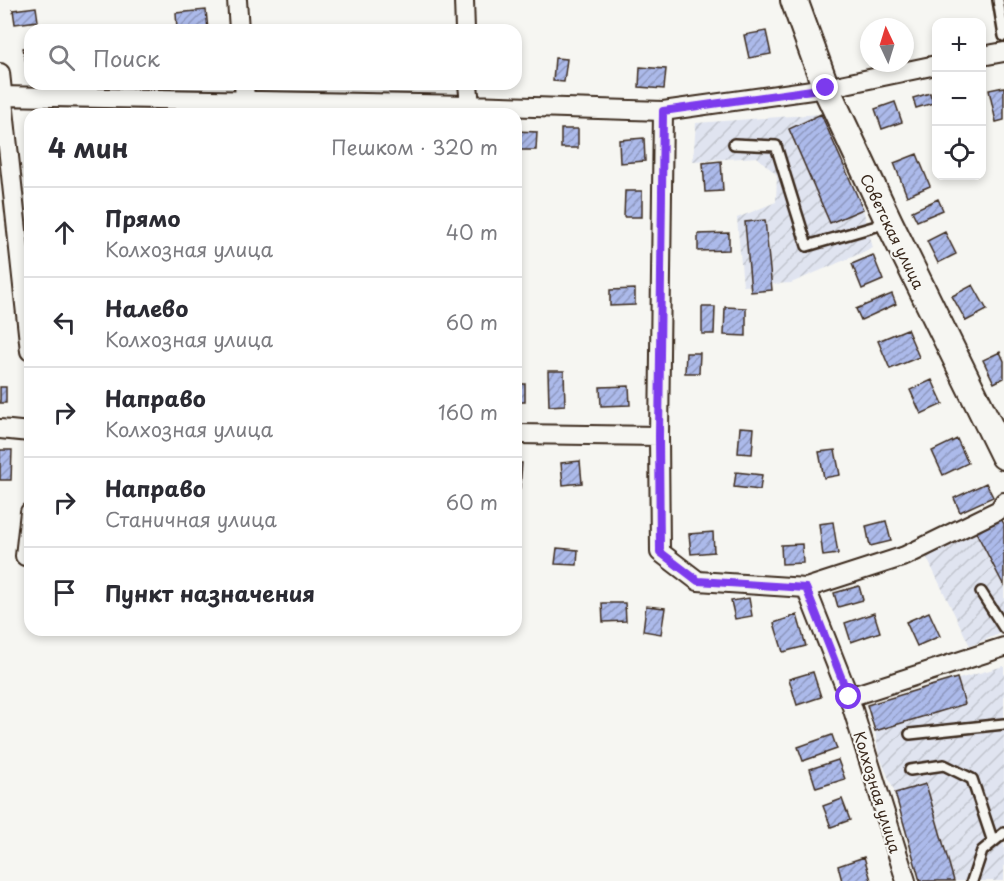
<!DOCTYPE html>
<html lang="ru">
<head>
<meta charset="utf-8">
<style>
  :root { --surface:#fff; --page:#f7f7f7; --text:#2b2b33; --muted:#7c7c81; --line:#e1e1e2 }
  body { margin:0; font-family:"Playpen Sans",sans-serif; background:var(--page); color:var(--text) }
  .controls { position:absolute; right:18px; top:18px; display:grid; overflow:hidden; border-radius:12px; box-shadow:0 3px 9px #0003 }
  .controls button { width:54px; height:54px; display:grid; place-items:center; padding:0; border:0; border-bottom:2px solid var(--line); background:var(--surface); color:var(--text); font:30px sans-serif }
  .compass { position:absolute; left:860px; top:18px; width:54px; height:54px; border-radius:50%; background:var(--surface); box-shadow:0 3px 9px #0003; rotate:356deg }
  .stop { position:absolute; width:18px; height:18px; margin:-14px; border:4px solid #7c3aed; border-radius:50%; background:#fff }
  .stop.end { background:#7c3aed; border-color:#fff; box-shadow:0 2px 6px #0008 }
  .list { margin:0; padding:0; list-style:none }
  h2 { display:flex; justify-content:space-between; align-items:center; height:78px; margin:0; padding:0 24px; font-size:26px }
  h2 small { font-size:20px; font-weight:400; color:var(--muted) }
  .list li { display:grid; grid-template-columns:39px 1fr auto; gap:18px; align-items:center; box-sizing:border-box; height:90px; padding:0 24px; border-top:2px solid var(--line) }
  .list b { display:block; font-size:22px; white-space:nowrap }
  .list p { margin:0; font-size:20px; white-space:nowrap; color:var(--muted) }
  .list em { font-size:20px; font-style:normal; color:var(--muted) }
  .icon { flex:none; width:33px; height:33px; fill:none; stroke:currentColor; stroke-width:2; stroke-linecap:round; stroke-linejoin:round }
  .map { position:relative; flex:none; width:1004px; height:881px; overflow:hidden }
  .search { position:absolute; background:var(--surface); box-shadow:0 3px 9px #0003; left:24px; top:24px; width:498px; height:66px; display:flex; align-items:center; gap:15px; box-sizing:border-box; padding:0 21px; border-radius:18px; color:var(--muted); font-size:22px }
  .panel { position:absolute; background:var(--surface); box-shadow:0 3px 9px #0003; left:24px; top:108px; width:498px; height:528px; border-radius:18px }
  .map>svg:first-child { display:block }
  .industrial { fill:url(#industrial-furrows) }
  .building { fill:url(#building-hatch); stroke:#3b2a1e; stroke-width:1.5 }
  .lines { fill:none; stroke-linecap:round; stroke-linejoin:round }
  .lane-casing { stroke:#3b2a1e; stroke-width:14 }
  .street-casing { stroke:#3b2a1e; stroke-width:22 }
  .secondary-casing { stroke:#3b2a1e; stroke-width:30 }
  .lane { stroke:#f6f6f2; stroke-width:9 }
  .street { stroke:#f6f6f2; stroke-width:18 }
  .secondary { stroke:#f6f6f2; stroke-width:26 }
  .route { stroke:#7c3aed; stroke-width:8 }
  .labels { text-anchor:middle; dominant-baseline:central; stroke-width:4.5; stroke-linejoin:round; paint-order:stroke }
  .street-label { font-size:15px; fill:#3b2a1e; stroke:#f6f6f2 }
</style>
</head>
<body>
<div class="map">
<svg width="1004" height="881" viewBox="0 0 1004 881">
  <defs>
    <pattern id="industrial-furrows" width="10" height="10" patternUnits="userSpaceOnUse" patternTransform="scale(1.5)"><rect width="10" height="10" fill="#e0e4f0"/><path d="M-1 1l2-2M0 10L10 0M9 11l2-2" fill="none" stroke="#c1c4cd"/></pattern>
    <pattern id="building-hatch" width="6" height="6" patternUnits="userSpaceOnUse" patternTransform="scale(1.5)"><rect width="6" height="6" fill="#acbaea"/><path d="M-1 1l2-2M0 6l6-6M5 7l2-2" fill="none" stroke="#8d97bd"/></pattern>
  </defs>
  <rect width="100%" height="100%" fill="#f6f6f2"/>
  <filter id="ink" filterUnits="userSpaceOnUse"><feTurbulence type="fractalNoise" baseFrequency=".0167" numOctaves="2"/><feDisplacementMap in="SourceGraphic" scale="12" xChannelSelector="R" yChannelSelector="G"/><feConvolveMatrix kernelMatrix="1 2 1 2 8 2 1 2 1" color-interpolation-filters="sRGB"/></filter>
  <g filter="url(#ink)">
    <!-- industrial -->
    <path class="industrial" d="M821,114L863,209L873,248L791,283L743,286L737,218L776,202L777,175L757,157L693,161L696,123Z
      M1000,517L1004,524V632L970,646L926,556Z
      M1004,666V881H920L895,793L879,755L875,731L867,705Z"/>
    <!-- building -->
    <path class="building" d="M36,7L38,21L15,24L13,10Z
      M206,10L208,30H177L176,13Z
      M766,31L771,54L749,58L744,35Z
      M30,46V67L27,68L23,48Z
      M555,58L567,59L564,82L553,81Z
      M640,67L666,69L664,89L639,87Z
      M1004,87V120L996,122L989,90Z
      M930,93L933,103L916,108L913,98Z
      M895,102L902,122L882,129L875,109Z
      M821,114L863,209L830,223L789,129Z
      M561,129H578V148H561Z
      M516,131L537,132L536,150H516Z
      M644,138L645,161L620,163L619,140Z
      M917,154L930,186L907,196L894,163Z
      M721,161L723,191L705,192L703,163Z
      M625,191H642V217H624Z
      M938,199L943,210L917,221L912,211Z
      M765,220L772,290L751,292L745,222Z
      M945,232L956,254L938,263L927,241Z
      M729,233V250L698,251V234Z
      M873,255L883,280L862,289L852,264Z
      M973,285L987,310L966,321L952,296Z
      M635,289V305L610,306V290Z
      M892,294L896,304L861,320L856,309Z
      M702,307H715L714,334H702Z
      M725,307L746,308V336L724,335Z
      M907,329L919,357L890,369L878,341Z
      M1000,352L1004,361V378L994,383L983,360Z
      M686,353H700L699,373H685Z
      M548,371H564L565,405L549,406Z
      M932,380L943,404L921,414L910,390Z
      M516,384H525V402H516Z
      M629,386L630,405L601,406L600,387Z
      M0,387H6V403H0Z
      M740,427L754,428L752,454L738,453Z
      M957,439L968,463L943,475L932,451Z
      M0,450H12L11,480H0Z
      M835,450L840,475L824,478L819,452Z
      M580,461L582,483L563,485L561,463Z
      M516,463H522L520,488H516Z
      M736,472L762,475L760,490L734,487Z
      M986,483L993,497L960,512L954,498Z
      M1000,517L1004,524V586L975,530Z
      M886,521L891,541L870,546L866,526Z
      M833,522L838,554L823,556L819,524Z
      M713,532L714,552L691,554L689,534Z
      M802,544L803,563L782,564L781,545Z
      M557,548L578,550L577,565L555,564Z
      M859,586L863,600L838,607L834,593Z
      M749,598L752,616L735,619L731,601Z
      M602,603H625L626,621L603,622Z
      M646,606L665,608L661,634L643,631Z
      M929,612L940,636L917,646L906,622Z
      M874,613L880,632L851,642L845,623Z
      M797,615L806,646L783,652L774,623Z
      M813,672L821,697L797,705L789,679Z
      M957,678L965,704L875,731L867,705Z
      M832,735L837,749L803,761L798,747Z
      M838,760L845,779L816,788L810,769Z
      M926,784L954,881H920L895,793Z
      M842,799L850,820L831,827L823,806Z
      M864,857L871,880L868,881H842L838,866Z"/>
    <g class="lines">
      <!-- lane casing -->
      <g class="lane-casing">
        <path id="lane" d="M998,0L1004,36
          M734,144L776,146L807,246L887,223
          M981,592L1004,628
          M910,734L1004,724
          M910,770L944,765L972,779L993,842
          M972,881L982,851L1004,833"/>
      </g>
      <!-- street casing -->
      <g class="street-casing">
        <path id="street" d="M237,0L239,30
          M464,0L465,30
          M982,56L1004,52
          M0,73L30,351
          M244,84L246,114
          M468,84L470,105
          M0,96L470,105L663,111L826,88L936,65
          M663,111L659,436L660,552L698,581L806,588L849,697L906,881
          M0,429L30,432
          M516,434L659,436
          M25,556L30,512
          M806,588L905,556L999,510L1004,502
          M849,697L1004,647"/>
      </g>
      <!-- secondary casing -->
      <g class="secondary-casing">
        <path id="secondary" d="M794,0L826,88L889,222L1004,456"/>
      </g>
      <!-- lane -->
      <use href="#lane" class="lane"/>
      <!-- street -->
      <use href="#street" class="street"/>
      <!-- secondary -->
      <use href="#secondary" class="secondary"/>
    </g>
  </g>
  <g class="lines" filter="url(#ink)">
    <!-- route -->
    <path class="route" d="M826,88L663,111L659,436L660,552L698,581L806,588L849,697"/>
  </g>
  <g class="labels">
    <!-- street labels -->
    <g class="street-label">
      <text transform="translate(893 231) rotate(64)">Советская улица</text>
      <text transform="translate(878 792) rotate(73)">Колхозная улица</text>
    </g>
  </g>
</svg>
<div class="controls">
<button>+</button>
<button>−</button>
<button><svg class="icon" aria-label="locate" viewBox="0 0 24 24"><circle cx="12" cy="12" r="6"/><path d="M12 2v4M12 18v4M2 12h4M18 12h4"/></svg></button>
</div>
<svg class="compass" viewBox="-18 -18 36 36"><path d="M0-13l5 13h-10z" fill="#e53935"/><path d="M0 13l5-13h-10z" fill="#7c7c81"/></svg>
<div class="stop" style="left:849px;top:697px"></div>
<div class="stop end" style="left:826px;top:88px"></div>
<div class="search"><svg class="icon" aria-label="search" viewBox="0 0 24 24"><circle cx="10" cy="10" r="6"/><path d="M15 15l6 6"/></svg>Поиск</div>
<section class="panel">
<h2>4 мин<small>Пешком · 320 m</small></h2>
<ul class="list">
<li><svg class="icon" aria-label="ahead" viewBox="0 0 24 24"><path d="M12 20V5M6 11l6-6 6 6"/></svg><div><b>Прямо</b><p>Колхозная улица</p></div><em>40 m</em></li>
<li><svg class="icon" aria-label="left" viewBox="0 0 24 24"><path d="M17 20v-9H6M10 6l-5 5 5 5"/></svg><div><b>Налево</b><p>Колхозная улица</p></div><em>60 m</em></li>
<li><svg class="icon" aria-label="right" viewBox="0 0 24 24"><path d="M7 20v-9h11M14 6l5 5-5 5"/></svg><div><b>Направо</b><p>Колхозная улица</p></div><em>160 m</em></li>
<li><svg class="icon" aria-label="right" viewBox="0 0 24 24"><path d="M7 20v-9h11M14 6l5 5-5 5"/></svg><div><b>Направо</b><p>Станичная улица</p></div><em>60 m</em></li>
<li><svg class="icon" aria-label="arrive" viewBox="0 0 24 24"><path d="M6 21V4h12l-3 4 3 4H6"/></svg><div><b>Пункт назначения</b></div></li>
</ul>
</section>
</div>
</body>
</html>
